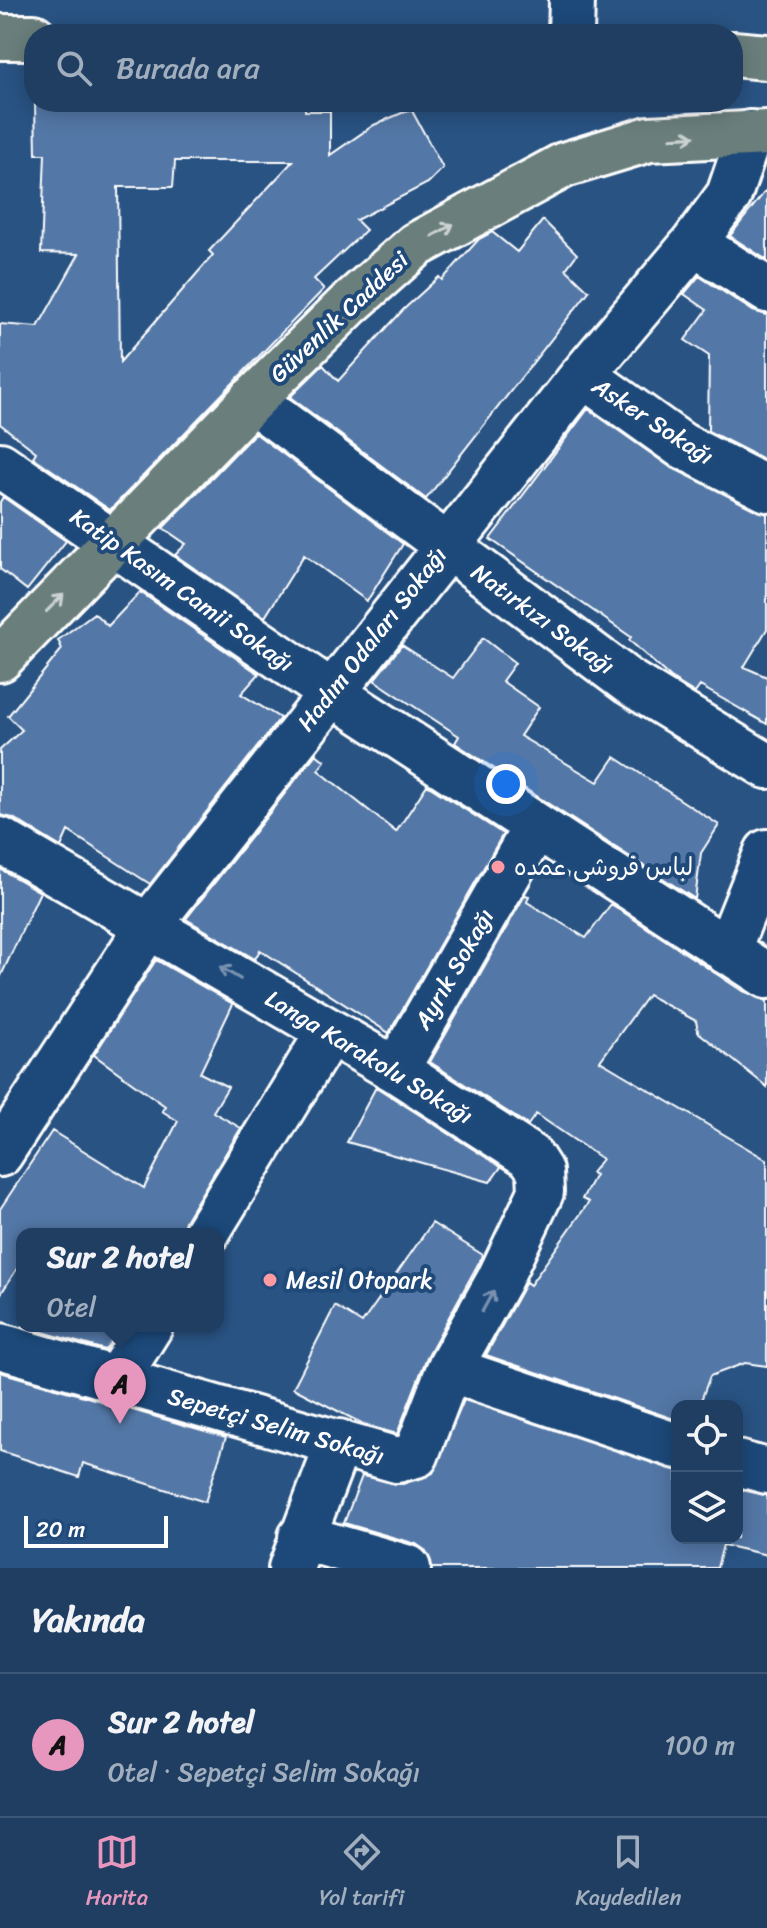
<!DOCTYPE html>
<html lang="tr">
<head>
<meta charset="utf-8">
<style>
  :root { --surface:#1f3e62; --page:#274568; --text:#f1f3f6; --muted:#a1aebe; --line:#3c5777; --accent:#e797bd }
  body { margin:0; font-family:Sriracha,"Playpen Sans Arabic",sans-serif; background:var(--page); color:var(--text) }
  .controls { position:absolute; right:24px; bottom:24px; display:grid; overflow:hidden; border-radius:16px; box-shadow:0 4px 20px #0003 }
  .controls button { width:72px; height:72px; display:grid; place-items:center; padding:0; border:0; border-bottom:2px solid var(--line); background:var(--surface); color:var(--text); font:40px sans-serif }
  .scale { position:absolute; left:24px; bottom:20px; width:144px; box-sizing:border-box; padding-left:8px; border:4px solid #fff; border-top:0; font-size:22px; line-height:28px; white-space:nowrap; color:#fff; -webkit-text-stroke:6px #1f4a7a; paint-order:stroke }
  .you { position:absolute; left:506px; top:784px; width:28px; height:28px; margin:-20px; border:6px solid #fff; border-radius:50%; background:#1a73e8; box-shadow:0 0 0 12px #1a73e833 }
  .badge { display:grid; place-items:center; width:52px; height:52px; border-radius:50%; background:var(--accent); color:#111; font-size:26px; font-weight:700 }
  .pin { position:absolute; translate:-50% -66px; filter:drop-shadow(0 2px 4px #0008) }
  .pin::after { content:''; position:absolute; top:42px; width:28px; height:24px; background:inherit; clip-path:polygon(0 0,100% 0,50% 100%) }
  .popup { position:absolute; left:16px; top:1228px; width:208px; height:104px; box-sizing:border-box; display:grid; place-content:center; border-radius:16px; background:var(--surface); filter:drop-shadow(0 2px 6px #0005); font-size:26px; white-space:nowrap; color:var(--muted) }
  .popup b { font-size:30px; color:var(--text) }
  .popup::after { content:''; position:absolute; left:50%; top:100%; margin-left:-16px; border:16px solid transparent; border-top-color:var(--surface) }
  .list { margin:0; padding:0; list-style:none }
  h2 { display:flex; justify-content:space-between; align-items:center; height:104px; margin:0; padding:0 32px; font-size:34px }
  h2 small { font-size:26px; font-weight:400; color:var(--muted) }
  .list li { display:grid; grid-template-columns:52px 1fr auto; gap:24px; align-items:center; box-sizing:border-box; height:144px; padding:0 32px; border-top:2px solid var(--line) }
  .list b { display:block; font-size:30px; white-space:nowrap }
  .list p { margin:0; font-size:26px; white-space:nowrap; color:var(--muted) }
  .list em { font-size:26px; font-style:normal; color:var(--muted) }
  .icon { flex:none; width:44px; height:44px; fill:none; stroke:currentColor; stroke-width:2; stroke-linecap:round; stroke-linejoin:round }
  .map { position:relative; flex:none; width:767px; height:1568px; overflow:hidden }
  .search { position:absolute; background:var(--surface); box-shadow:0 4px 20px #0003; left:24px; right:24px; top:24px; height:88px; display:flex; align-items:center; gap:20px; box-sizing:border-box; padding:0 28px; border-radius:32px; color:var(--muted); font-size:30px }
  .sheet { height:248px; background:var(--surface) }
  nav { display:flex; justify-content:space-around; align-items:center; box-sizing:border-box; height:112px; border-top:2px solid var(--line); background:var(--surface); font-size:22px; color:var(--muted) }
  nav a { display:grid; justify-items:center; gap:4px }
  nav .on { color:var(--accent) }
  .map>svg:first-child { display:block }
  .building { fill:#5277a6; stroke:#fff; stroke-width:2; fill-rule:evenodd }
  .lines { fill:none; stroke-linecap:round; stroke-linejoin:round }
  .minor-casing { stroke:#fff; stroke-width:50 }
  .major-casing { stroke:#fff; stroke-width:50 }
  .minor { stroke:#1f4a7a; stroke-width:44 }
  .major { stroke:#6b7f7c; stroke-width:44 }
  .oneway { stroke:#cbd2d1 }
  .oneway2 { stroke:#7992af }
  .poi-dot { fill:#ff9aa2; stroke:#1f4a7a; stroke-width:3 }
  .labels { text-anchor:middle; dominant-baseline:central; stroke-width:8; stroke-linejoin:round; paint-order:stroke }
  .street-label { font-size:24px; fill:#fff; stroke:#1f4a7a }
  .poi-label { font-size:24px; fill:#fff; stroke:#1f4a7a; text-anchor:start }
</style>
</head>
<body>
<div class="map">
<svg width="767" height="1568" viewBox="0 0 767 1568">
  <rect width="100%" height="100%" fill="#295383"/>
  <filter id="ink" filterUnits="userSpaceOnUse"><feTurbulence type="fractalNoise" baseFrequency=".0125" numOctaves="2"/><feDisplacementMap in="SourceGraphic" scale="16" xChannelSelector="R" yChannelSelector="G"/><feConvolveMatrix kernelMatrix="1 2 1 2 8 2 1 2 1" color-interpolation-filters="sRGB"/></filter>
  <g filter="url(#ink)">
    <!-- building -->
    <path class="building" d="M35,102H305V111H330V155L374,125L411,109L443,168L428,183L356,220L366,230L314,279L324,289L110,510L33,457L36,452L0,424V324L38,327L79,254L41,253L45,154H36ZM175,161H293L209,251L213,255L120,362L118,187H173Z
      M767,189V260L730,236Z
      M543,220L577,254L566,269L589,291L426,499L290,397L323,365L338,381L403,310L439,277L442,280L479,239L492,232L517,252Z
      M699,276L753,311L767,315V461L708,431L709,356L685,340L707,310L684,294Z
      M588,409L670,467L767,514V629L744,667L767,677V724L700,686L695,693L672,679L629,640L631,637L490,539Z
      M255,433L403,544L367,601L304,555L265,617L175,555L186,544L163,528Z
      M3,497L66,541L27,590L0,569V502Z
      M140,592L259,674L241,694L280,718L150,884L68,831L61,847L13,818L0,815V750L22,730L8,716L62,649L58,640L94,613L108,626Z
      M483,638L515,663L502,681L539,707L520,736L598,782L615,757L719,825L701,853L695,899L455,743L459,736L374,680L402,645L453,678Z
      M316,754L325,761L318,770L396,832L427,785L503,834L389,1033L260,950L255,959L186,919Z
      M0,869L40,892L0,978Z
      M525,895L529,896L527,902L586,938L611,904L741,990L767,1001V1087L698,1032L696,1021L648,995L600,1061L767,1160V1366L745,1363L710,1376L699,1406H677V1420L486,1355L526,1282L530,1285L589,1202L582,1199L595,1175L591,1173L602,1159L536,1114L528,1125L430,1062Z
      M156,960L233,1004L200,1073L228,1087L213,1112L241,1128L185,1221L181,1234H22V1261L0,1295V1209L52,1131L144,1188L178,1121L162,1111L165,1106L94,1055Z
      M376,1087L501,1167L490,1182L347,1142Z
      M432,1223L483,1255L427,1357L397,1434L365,1425L293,1388L335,1306L362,1323Z
      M22,1326H121L105,1350Z
      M0,1372L226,1437L205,1502L83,1463L79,1477L0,1451Z
      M464,1400L677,1470V1538H737V1489L767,1495V1555L723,1545L717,1568H432L426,1551L416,1544L344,1523L362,1476L403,1484L433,1473Z"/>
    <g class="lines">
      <!-- minor casing -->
      <g class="minor-casing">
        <path id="minor" d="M571,34L572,0
          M694,243L767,290
          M583,375L681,445L767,489
          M252,400L629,682L767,766
          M0,465L329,691L767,976
          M0,840L396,1070L531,1157L540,1171L541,1192L499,1280L449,1369
          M727,952L767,852
          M396,1070L536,826
          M0,1154L149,925L583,375L694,243L729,195L750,133
          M206,1234L329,1032
          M0,1346L397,1460L416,1455L449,1369L677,1446
          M115,1382L150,1326
          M737,1463L767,1471
          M301,1537L408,1568
          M291,1568L339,1442"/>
      </g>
      <!-- major casing -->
      <g class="major-casing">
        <path id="major" d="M0,37H34
          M733,54L767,57
          M0,659L252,400L348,305L416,245L564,165L649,139L767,133"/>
      </g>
      <!-- minor -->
      <use href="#minor" class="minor"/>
      <!-- major -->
      <use href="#major" class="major"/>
    </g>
    <!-- one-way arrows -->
    <defs><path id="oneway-shaft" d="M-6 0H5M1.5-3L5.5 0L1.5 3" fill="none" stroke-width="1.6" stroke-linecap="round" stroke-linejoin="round" transform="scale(2)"/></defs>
    <g class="oneway">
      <use href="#oneway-shaft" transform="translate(683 137) rotate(-4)"/>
      <use href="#oneway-shaft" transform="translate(443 230) rotate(-29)"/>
      <use href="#oneway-shaft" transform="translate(55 603) rotate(-45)"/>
    </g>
    <g class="oneway2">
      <use href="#oneway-shaft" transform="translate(230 973) rotate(-149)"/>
      <use href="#oneway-shaft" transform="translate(488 1301) rotate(-61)"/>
    </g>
  </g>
  <!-- markers -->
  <g class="poi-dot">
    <circle cx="498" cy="867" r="8"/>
    <circle cx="270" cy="1280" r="8"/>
  </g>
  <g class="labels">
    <!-- street labels -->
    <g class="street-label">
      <text transform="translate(339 317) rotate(-43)">Güvenlik Caddesi</text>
      <text transform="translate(653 421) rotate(33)">Asker Sokağı</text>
      <text transform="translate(182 590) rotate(35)">Katip Kasım Camii Sokağı</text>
      <text transform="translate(543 619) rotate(36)">Natırkızı Sokağı</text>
      <text transform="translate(372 639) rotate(-52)">Hadım Odaları Sokağı</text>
      <text transform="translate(454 969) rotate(-60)">Ayrık Sokağı</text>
      <text transform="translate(369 1057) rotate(31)">Langa Karakolu Sokağı</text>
      <text transform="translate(276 1426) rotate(16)">Sepetçi Selim Sokağı</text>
    </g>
    <!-- poi labels -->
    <g class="poi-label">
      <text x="514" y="867">لباس فروشی عمده</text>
      <text x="286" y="1280">Mesil Otopark</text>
    </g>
  </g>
</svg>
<div class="controls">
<button><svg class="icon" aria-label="locate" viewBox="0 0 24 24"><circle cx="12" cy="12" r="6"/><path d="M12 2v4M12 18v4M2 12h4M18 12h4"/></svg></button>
<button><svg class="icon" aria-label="layers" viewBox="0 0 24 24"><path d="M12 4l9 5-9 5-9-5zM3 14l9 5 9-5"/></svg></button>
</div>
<div class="scale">20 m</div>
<div class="you"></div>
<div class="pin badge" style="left:120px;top:1424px">A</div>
<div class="popup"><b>Sur 2 hotel</b>Otel</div>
<div class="search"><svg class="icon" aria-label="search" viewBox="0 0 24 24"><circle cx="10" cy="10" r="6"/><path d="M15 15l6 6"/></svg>Burada ara</div>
</div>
<section class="sheet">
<h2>Yakında<small></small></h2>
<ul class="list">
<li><span class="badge">A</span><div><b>Sur 2 hotel</b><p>Otel · Sepetçi Selim Sokağı</p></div><em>100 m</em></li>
</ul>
</section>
<nav>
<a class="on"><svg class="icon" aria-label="map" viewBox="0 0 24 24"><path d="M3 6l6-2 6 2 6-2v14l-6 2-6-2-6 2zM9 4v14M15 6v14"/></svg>Harita</a>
<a><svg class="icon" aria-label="directions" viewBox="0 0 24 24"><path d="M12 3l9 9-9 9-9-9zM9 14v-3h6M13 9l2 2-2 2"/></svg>Yol tarifi</a>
<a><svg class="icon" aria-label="saved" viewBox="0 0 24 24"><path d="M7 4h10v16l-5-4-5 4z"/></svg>Kaydedilen</a>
</nav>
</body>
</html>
